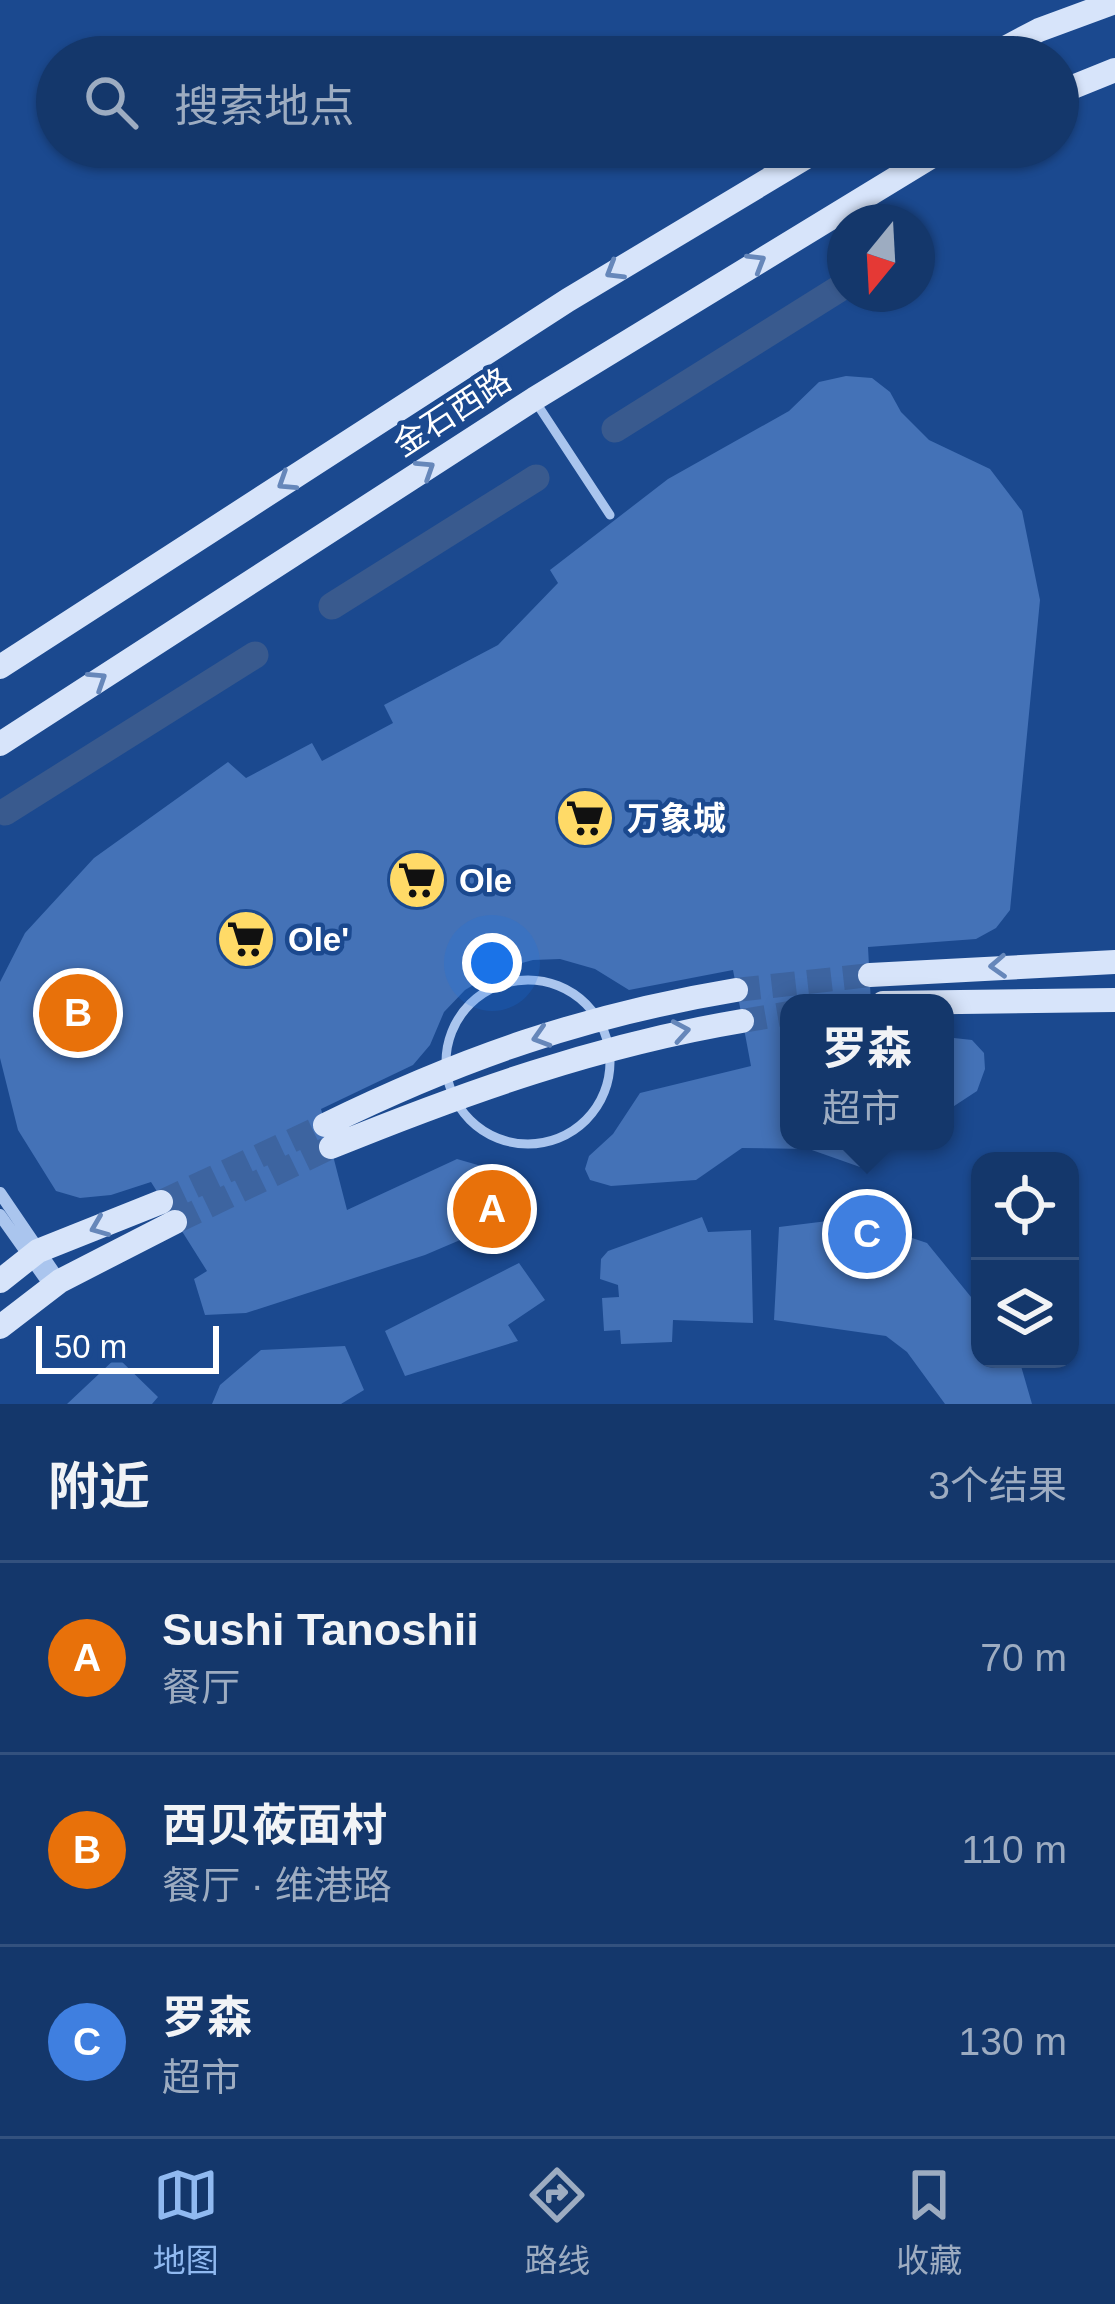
<!DOCTYPE html>
<html lang="zh">
<head>
<meta charset="utf-8">
<style>
  :root { --surface:#14376b; --page:#1d3f71; --text:#f1f3f6; --muted:#9dacc1; --line:#33517e; --accent:#90b9f0 }
  body { margin:0; font-family:Helvetica,"Noto Sans SC",sans-serif; background:var(--page); color:var(--text) }
  .controls { position:absolute; right:36px; bottom:36px; display:grid; overflow:hidden; border-radius:24px; box-shadow:0 3px 9px #0004 }
  .controls button { width:108px; height:108px; display:grid; place-items:center; padding:0; border:0; border-bottom:3px solid var(--line); background:var(--surface); color:var(--text); font:60px sans-serif }
  .compass { position:absolute; left:827px; top:204px; width:108px; height:108px; border-radius:50%; background:var(--surface); box-shadow:0 3px 9px #0004; rotate:198deg }
  .scale { position:absolute; left:36px; bottom:30px; width:183px; box-sizing:border-box; padding-left:12px; border:6px solid #fff; border-top:0; font-size:33px; line-height:42px; white-space:nowrap; color:#fff; -webkit-text-stroke:9px #1b498f; paint-order:stroke }
  .you { position:absolute; left:492px; top:963px; width:42px; height:42px; margin:-30px; border:9px solid #fff; border-radius:50%; background:#1a73e8; box-shadow:0 0 0 18px #1a73e833 }
  .badge { display:grid; place-items:center; width:78px; height:78px; border-radius:50%; background:var(--accent); color:#fff; font-size:39px; font-weight:700 }
  .pin { position:absolute; translate:-50% -50%; border:6px solid #fff; box-shadow:0 3px 12px #0006 }
  .popup { position:absolute; left:780px; top:994px; width:174px; height:156px; box-sizing:border-box; display:grid; place-content:center; border-radius:24px; background:var(--surface); filter:drop-shadow(0 3px 9px #0005); font-size:39px; white-space:nowrap; color:var(--muted) }
  .popup b { font-size:45px; color:var(--text) }
  .popup::after { content:''; position:absolute; left:50%; top:100%; margin-left:-24px; border:24px solid transparent; border-top-color:var(--surface) }
  .list { margin:0; padding:0; list-style:none }
  h2 { display:flex; justify-content:space-between; align-items:center; height:156px; margin:0; padding:0 48px; font-size:51px }
  h2 small { font-size:39px; font-weight:400; color:var(--muted) }
  .list li { display:grid; grid-template-columns:78px 1fr auto; gap:36px; align-items:center; box-sizing:border-box; height:192px; padding:0 48px; border-top:3px solid var(--line) }
  .list b { display:block; font-size:45px; white-space:nowrap }
  .list p { margin:0; font-size:39px; white-space:nowrap; color:var(--muted) }
  .list em { font-size:39px; font-style:normal; color:var(--muted) }
  .icon { flex:none; width:66px; height:66px; fill:none; stroke:currentColor; stroke-width:2; stroke-linecap:round; stroke-linejoin:round }
  .map { position:relative; flex:none; width:1115px; height:1404px; overflow:hidden }
  .search { position:absolute; background:var(--surface); box-shadow:0 3px 9px #0004; left:36px; right:36px; top:36px; height:132px; display:flex; align-items:center; gap:30px; box-sizing:border-box; padding:0 42px; border-radius:66px; color:var(--muted); font-size:45px }
  .sheet { height:732px; background:var(--surface) }
  nav { display:flex; justify-content:space-around; align-items:center; box-sizing:border-box; height:168px; border-top:3px solid var(--line); background:var(--surface); font-size:33px; color:var(--muted) }
  nav a { display:grid; justify-items:center; gap:6px }
  nav .on { color:var(--accent) }
  .map>svg:first-child { display:block }
  .lines { fill:none; stroke-linecap:round; stroke-linejoin:round }
  .canal { stroke:#395a8e; stroke-width:27 }
  .building { fill:#4472b7 }
  .secondary-tunnel { stroke:#3d64a0; stroke-width:24; stroke-dasharray:24 12; stroke-linecap:butt }
  .service { stroke:#aac5ee; stroke-width:9 }
  .minor { stroke:#aac5ee; stroke-width:12 }
  .secondary { stroke:#d7e4fa; stroke-width:24 }
  .oneway { stroke:#6687ba }
  .labels { text-anchor:middle; dominant-baseline:central; stroke-width:9; stroke-linejoin:round; paint-order:stroke }
  .street-label { font-size:33px; fill:#fff; stroke:#1b498f }
  .poi-label { font-size:33px; font-weight:bold; fill:#fff; stroke:#1b498f; text-anchor:start }
</style>
</head>
<body>
<div class="map">
<svg width="1115" height="1404" viewBox="0 0 1115 1404">
  <rect width="100%" height="100%" fill="#1b498f"/>
  <g class="lines">
    <!-- canal -->
    <path class="canal" d="M615,429L845,285
      M332,606L536,478
      M5,812L255,655"/>
  </g>
  <!-- building -->
  <path class="building" d="M846,376L872,378L890,392L901,412L929,440L990,469L1022,511L1040,600L1010,910L996,928L976,939L868,947L871,1003H789V1141H894L860,1167L809,1149L742,1148L696,1180L611,1186L590,1180L585,1169L589,1156L613,1134L640,1093L751,1066L733,970L629,990L595,969L560,959L533,960L500,969L465,990L444,1012L430,1045L413,1065L321,1109L347,1210L457,1159L527,1179L510,1199L521,1214L425,1255L246,1313L205,1315L194,1279L207,1271L151,1182L111,1195L80,1198L56,1191L18,1130L0,1058V982L25,933L94,858L228,762L246,778L312,743L322,761L393,723L384,705L498,645L558,583L550,570L668,479L789,411L819,382Z
    M945,1037L972,1040L984,1053L985,1069L977,1091L945,1112Z
    M702,1217L708,1232L751,1230L753,1323L673,1320L672,1342L621,1344L620,1330L604,1331L602,1298L619,1297L618,1285L600,1279L601,1259L608,1251Z
    M852,1218L927,1243L980,1308V1359H1019L1032,1404H945L907,1352L886,1336L774,1320L779,1227Z
    M519,1263L545,1300L508,1325L518,1341L405,1376L385,1331Z
    M345,1346L364,1390L341,1404H212L220,1385L261,1350Z
    M117,1357L158,1397L152,1404H67Z"/>
  <g class="lines">
    <!-- secondary-tunnel -->
    <path class="secondary-tunnel" d="M736,990L870,975
      M742,1021L789,1013
      M161,1202L325,1125
      M175,1222L331,1147"/>
    <!-- service -->
    <path class="service" d="M537,404L610,515
      M446 1062a82 82 0 1 1 164 0a82 82 0 1 1-164 0Z"/>
    <!-- minor -->
    <path class="minor" d="M0,1193L60,1281
      M0,1215L51,1287"/>
    <!-- secondary -->
    <path class="secondary" d="M988,57L1039,30L1115,2
      M1058,93L1115,70
      M0,667L568,300L823,147
      M0,744L534,399L947,147
      M870,975L1115,962
      M883,1003L1115,1000
      M325,1125C462,1058 585,1015 736,990
      M331,1147C466,1092 599,1045 742,1021
      M0,1281L38,1251L161,1202
      M0,1327L60,1281L175,1222"/>
  </g>
  <!-- one-way arrows -->
  <defs><path id="oneway-chevron" d="M-2-3.5L2.5 0L-2 3.5" fill="none" stroke-width="1.6" stroke-linecap="round" stroke-linejoin="round" transform="scale(3)"/></defs>
  <g class="oneway">
    <use href="#oneway-chevron" transform="translate(757 262) rotate(-31)"/>
    <use href="#oneway-chevron" transform="translate(614 271) rotate(149)"/>
    <use href="#oneway-chevron" transform="translate(426 469) rotate(-33)"/>
    <use href="#oneway-chevron" transform="translate(286 482) rotate(147)"/>
    <use href="#oneway-chevron" transform="translate(98 680) rotate(-33)"/>
    <use href="#oneway-chevron" transform="translate(998 966) rotate(177)"/>
    <use href="#oneway-chevron" transform="translate(681 1031) rotate(-10)"/>
    <use href="#oneway-chevron" transform="translate(541 1037) rotate(163)"/>
    <use href="#oneway-chevron" transform="translate(99 1227) rotate(158)"/>
  </g>
  <!-- icons -->
  <defs>
    <g id="supermarket-disc" transform="scale(3)"><circle r="9.5" fill="#ffda67" stroke="#1b498f"/><path d="M-6-5.5h2.5l.6 2H6L4.5 2H-2.5L-4.4-4H-6ZM-1.5 3.2a1.3 1.3 0 1 0 .1 0ZM3 3.2a1.3 1.3 0 1 0 .1 0Z" fill="#111"/></g>
  </defs>
  <g fill-rule="evenodd">
    <use href="#supermarket-disc" x="585" y="818"/>
    <use href="#supermarket-disc" x="417" y="880"/>
    <use href="#supermarket-disc" x="246" y="939"/>
  </g>
  <g class="labels">
    <!-- street labels -->
    <g class="street-label">
      <text transform="translate(452 412) rotate(-33)">金石西路</text>
    </g>
    <!-- poi labels -->
    <g class="poi-label">
      <text x="627" y="818">万象城</text>
      <text x="459" y="880">Ole</text>
      <text x="288" y="939">Ole'</text>
    </g>
  </g>
</svg>
<div class="controls">
<button><svg class="icon" aria-label="locate" viewBox="0 0 24 24"><circle cx="12" cy="12" r="6"/><path d="M12 2v4M12 18v4M2 12h4M18 12h4"/></svg></button>
<button><svg class="icon" aria-label="layers" viewBox="0 0 24 24"><path d="M12 4l9 5-9 5-9-5zM3 14l9 5 9-5"/></svg></button>
</div>
<svg class="compass" viewBox="-18 -18 36 36"><path d="M0-13l5 13h-10z" fill="#e53935"/><path d="M0 13l5-13h-10z" fill="#9dacc1"/></svg>
<div class="scale">50 m</div>
<div class="you"></div>
<div class="pin badge" style="left:492px;top:1209px;background:#e8710a">A</div>
<div class="pin badge" style="left:78px;top:1013px;background:#e8710a">B</div>
<div class="pin badge" style="left:867px;top:1234px;background:#3f7fe0">C</div>
<div class="popup"><b>罗森</b>超市</div>
<div class="search"><svg class="icon" aria-label="search" viewBox="0 0 24 24"><circle cx="10" cy="10" r="6"/><path d="M15 15l6 6"/></svg>搜索地点</div>
</div>
<section class="sheet">
<h2>附近<small>3个结果</small></h2>
<ul class="list">
<li><span class="badge" style="background:#e8710a">A</span><div><b>Sushi Tanoshii</b><p>餐厅</p></div><em>70 m</em></li>
<li><span class="badge" style="background:#e8710a">B</span><div><b>西贝莜面村</b><p>餐厅 · 维港路</p></div><em>110 m</em></li>
<li><span class="badge" style="background:#3f7fe0">C</span><div><b>罗森</b><p>超市</p></div><em>130 m</em></li>
</ul>
</section>
<nav>
<a class="on"><svg class="icon" aria-label="map" viewBox="0 0 24 24"><path d="M3 6l6-2 6 2 6-2v14l-6 2-6-2-6 2zM9 4v14M15 6v14"/></svg>地图</a>
<a><svg class="icon" aria-label="directions" viewBox="0 0 24 24"><path d="M12 3l9 9-9 9-9-9zM9 14v-3h6M13 9l2 2-2 2"/></svg>路线</a>
<a><svg class="icon" aria-label="saved" viewBox="0 0 24 24"><path d="M7 4h10v16l-5-4-5 4z"/></svg>收藏</a>
</nav>
</body>
</html>
